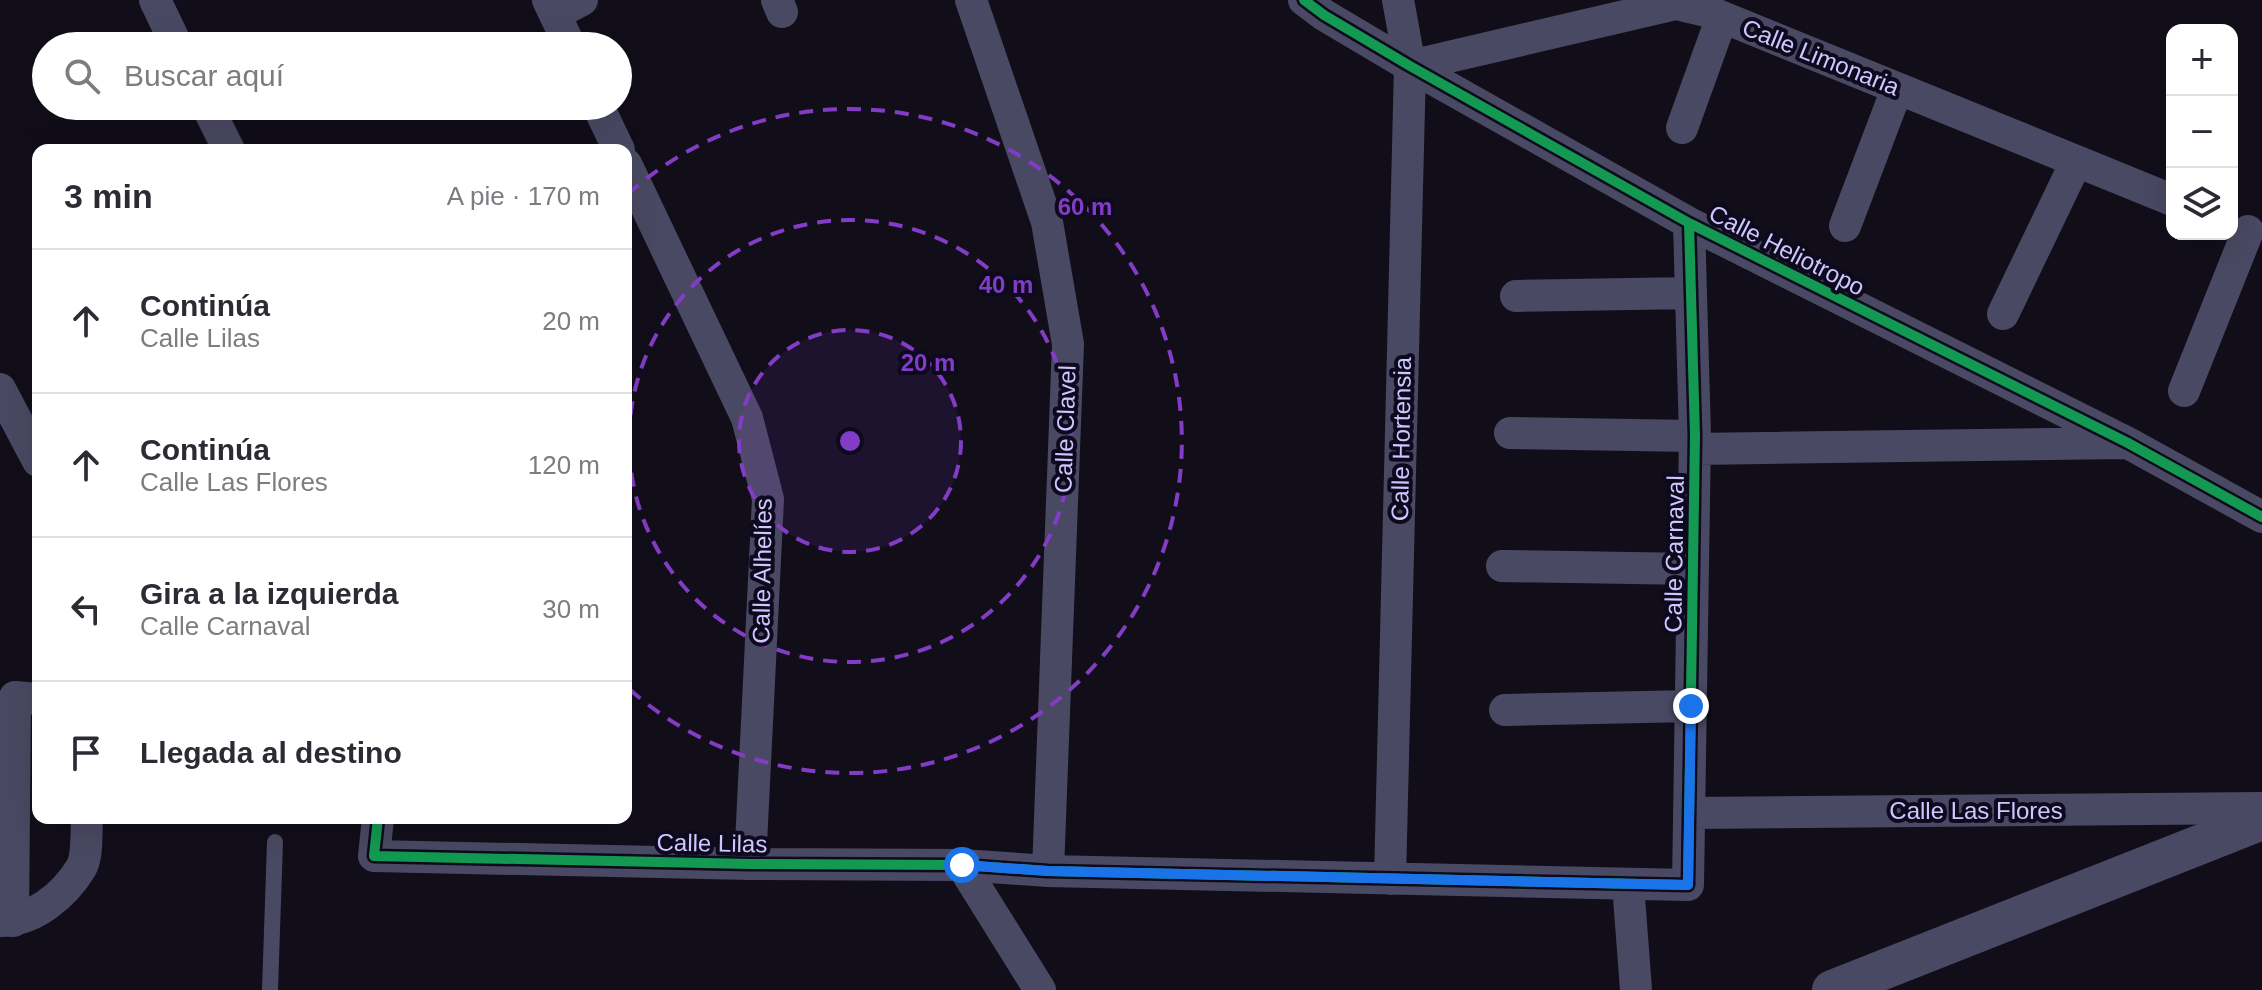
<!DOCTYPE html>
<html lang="es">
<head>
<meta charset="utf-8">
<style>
  :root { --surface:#fff; --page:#f7f7f7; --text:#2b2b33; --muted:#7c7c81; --line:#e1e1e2 }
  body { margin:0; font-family:Arial,sans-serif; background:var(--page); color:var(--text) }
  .controls { position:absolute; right:24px; top:24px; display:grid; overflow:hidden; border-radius:16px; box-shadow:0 8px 32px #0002 }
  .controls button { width:72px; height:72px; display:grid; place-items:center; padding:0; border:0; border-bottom:2px solid var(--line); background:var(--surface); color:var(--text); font:40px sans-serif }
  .stop { position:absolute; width:24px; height:24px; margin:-18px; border:6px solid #1a73e8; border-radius:50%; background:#fff }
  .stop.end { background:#1a73e8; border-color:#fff; box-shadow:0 2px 8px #0008 }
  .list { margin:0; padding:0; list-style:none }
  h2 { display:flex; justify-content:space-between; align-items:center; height:104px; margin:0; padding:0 32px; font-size:34px }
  h2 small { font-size:26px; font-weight:400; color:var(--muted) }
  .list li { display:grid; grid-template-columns:52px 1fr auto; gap:24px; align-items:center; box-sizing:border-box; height:144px; padding:0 32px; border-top:2px solid var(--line) }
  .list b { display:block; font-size:30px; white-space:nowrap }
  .list p { margin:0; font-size:26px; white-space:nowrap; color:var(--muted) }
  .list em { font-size:26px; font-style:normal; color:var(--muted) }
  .icon { flex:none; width:44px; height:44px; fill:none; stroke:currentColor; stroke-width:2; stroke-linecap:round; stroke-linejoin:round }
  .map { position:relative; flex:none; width:2262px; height:990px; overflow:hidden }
  .search { position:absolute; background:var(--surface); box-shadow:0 8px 32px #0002; left:32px; top:32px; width:600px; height:88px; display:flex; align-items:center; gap:20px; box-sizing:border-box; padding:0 28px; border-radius:44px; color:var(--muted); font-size:30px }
  .panel { position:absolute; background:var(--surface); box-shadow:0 8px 32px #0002; left:32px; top:144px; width:600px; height:680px; border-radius:16px }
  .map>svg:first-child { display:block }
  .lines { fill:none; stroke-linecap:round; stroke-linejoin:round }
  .service { stroke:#4a4963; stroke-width:16 }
  .minor { stroke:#4a4963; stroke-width:32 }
  .tertiary { stroke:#4a4963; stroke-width:40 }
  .cycleway-casing { stroke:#0e0a1e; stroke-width:15 }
  .cycleway { stroke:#139951; stroke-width:10 }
  .route { stroke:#1a73e8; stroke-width:10 }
  .ring { fill:none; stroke:#833cc5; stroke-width:4; stroke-dasharray:14 10 }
  .labels { text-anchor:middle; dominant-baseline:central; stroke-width:8; stroke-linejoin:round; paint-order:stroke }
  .street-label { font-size:24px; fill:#cec7ff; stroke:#0e0a1e }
  .centre { fill:#833cc5; stroke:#0e0a1e; stroke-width:4 }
  .ring-label { font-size:24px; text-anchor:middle; font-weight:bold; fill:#833cc5; stroke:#0e0a1e; stroke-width:8; stroke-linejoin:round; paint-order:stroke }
</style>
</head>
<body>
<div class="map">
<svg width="2262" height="990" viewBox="0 0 2262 990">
  <rect width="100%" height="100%" fill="#110e1a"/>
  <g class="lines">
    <!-- service -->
    <path class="service" d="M270,990L275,842"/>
    <!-- minor -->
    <path class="minor" d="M155,0L177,46
      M548,0L570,46
      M777,0L782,12
      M971,0L1047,222L1068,344L1048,871
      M1304,0L1324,15L1410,66L1689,223L2128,443L2262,517
      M555,14L582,0
      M1410,66L1676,4L1710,12L2172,200
      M207,106L229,150
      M598,106L619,150
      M1682,128L1722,17
      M626,164L747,418L768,499L750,864
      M1845,226L1897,89
      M1516,296L1691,293
      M2003,314L2076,162
      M0,389L38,461
      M2184,391L2248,231
      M1510,433L1695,436
      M1695,449L2124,443
      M1502,566L1693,569
      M1505,710L1691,706
      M1689,813L2262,808
      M378,818L374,856L750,864L962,865L1048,871L1688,885L1695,436L1689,223
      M962,865L1040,990
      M1390,879L1410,66L1398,0
      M1628,884L1636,990
      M0,921C33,921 64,896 81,868C88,856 86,832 87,818
      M13,921L15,697L38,699"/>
    <!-- tertiary -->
    <path class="tertiary" d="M1832,990L2262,820"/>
    <!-- cycleway casing -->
    <g class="cycleway-casing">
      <path id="cycleway" d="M1304,0L1324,15L1410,66L1689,223L2128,443L2262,517
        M378,818L374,856L750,864L962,865L1048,871L1688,885L1695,436L1689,223"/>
    </g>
    <!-- cycleway -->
    <use href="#cycleway" class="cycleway"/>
  </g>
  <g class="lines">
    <!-- route -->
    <path class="route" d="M962,865L1048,871L1688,885L1691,706"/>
  </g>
  <!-- distance rings -->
  <circle cx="850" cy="441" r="111" fill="#833cc5" fill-opacity=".12"/>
  <g class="ring">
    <circle cx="850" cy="441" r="111"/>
    <circle cx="850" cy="441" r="221"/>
    <path d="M628 194A332 332 0 1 1 628 688"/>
  </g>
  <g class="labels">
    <!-- street labels -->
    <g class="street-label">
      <text transform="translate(1821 57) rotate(22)">Calle Limonaria</text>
      <text transform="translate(1787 250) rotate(27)">Calle Heliotropo</text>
      <text transform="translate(1065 429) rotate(-88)">Calle Clavel</text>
      <text transform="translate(1401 439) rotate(-89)">Calle Hortensia</text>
      <text transform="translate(1674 554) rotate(-89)">Calle Carnaval</text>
      <text transform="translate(762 571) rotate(-89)">Calle Alhelíes</text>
      <text x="1976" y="810">Calle Las Flores</text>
      <text transform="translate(712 843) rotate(1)">Calle Lilas</text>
    </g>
  </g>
  <circle cx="850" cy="441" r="12" class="centre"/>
  <g class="ring-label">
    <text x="1085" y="215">60 m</text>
    <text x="1006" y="293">40 m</text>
    <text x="928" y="371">20 m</text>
  </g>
</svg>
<div class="controls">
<button>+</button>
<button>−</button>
<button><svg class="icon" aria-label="layers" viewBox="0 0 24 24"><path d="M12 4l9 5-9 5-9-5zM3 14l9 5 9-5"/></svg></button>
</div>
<div class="stop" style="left:962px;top:865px"></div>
<div class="stop end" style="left:1691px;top:706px"></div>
<div class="search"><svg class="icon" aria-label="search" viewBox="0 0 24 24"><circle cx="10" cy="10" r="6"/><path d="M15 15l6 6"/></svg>Buscar aquí</div>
<section class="panel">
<h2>3 min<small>A pie · 170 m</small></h2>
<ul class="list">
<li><svg class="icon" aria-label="ahead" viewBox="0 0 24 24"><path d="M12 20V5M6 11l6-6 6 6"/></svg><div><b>Continúa</b><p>Calle Lilas</p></div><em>20 m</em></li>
<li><svg class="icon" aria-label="ahead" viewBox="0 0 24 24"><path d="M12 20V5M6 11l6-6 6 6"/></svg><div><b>Continúa</b><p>Calle Las Flores</p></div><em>120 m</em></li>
<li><svg class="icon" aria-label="left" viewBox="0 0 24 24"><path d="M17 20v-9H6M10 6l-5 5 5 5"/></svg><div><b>Gira a la izquierda</b><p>Calle Carnaval</p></div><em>30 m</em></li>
<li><svg class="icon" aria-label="arrive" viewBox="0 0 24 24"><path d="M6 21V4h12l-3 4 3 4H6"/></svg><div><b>Llegada al destino</b></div></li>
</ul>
</section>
</div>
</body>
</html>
